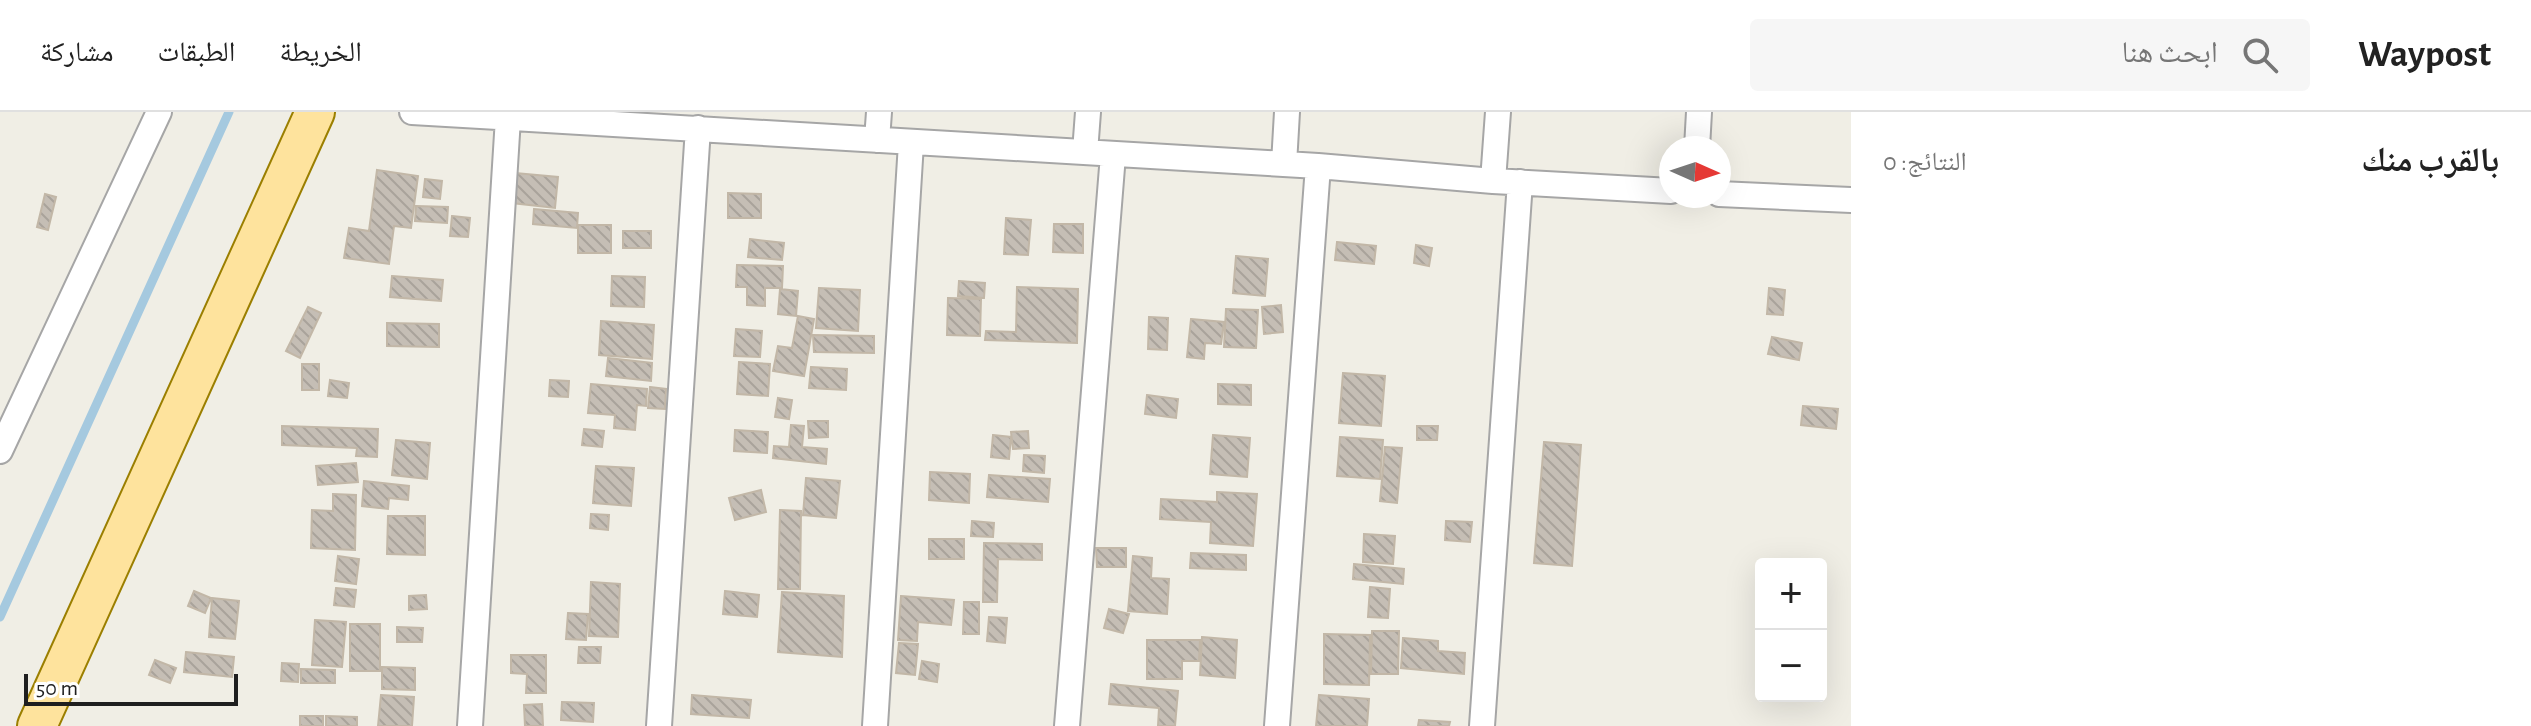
<!DOCTYPE html>
<html lang="ar">
<head>
<meta charset="utf-8">
<style>
  :root { --surface:#fff; --page:#f6f6f6; --text:#222; --muted:#767676; --line:#e0e0e0 }
  body { margin:0; font-family:"Alegreya Sans","Noto Naskh Arabic",sans-serif; background:var(--page); color:var(--text); direction:rtl }
  .controls { position:absolute; right:24px; bottom:24px; display:grid; overflow:hidden; border-radius:8px; box-shadow:0 8px 32px #0002 }
  .controls button { width:72px; height:72px; display:grid; place-items:center; padding:0; border:0; border-bottom:2px solid var(--line); background:var(--surface); color:var(--text); font:40px sans-serif }
  .compass { position:absolute; left:1659px; top:24px; width:72px; height:72px; border-radius:50%; background:var(--surface); box-shadow:0 8px 32px #0002; rotate:93deg }
  .scale { position:absolute; left:24px; bottom:20px; width:214px; box-sizing:border-box; padding-left:8px; border:4px solid #1f1f1f; border-top:0; font-size:22px; line-height:28px; white-space:nowrap; color:#1f1f1f; -webkit-text-stroke:6px #fff; paint-order:stroke }
  .list { margin:0; padding:0; list-style:none }
  h2 { display:flex; justify-content:space-between; align-items:center; height:104px; margin:0; padding:0 32px; font-size:34px }
  h2 small { font-size:26px; font-weight:400; color:var(--muted) }
  .icon { flex:none; width:44px; height:44px; fill:none; stroke:currentColor; stroke-width:2; stroke-linecap:round; stroke-linejoin:round }
  .map { position:relative; flex:none; width:1851px; height:614px; overflow:hidden; direction:ltr }
  header { display:flex; align-items:center; gap:48px; box-sizing:border-box; height:112px; padding:0 40px; background:var(--surface); border-bottom:2px solid var(--line) }
  header strong { font-size:38px }
  nav { display:flex; gap:44px; margin-inline-start:auto; font-size:28px }
  .search { width:560px; height:72px; background:var(--page); display:flex; align-items:center; gap:20px; box-sizing:border-box; padding:0 28px; border-radius:8px; color:var(--muted); font-size:30px }
  main { display:flex }
  aside { flex:1; background:var(--surface) }
  .map>svg:first-child { display:block }
  .lines { fill:none; stroke-linecap:round; stroke-linejoin:round }
  .stream { stroke:#a5c9df; stroke-width:9 }
  .building { fill:url(#building-back-hatch); stroke:#c2b7a7; stroke-width:2 }
  .minor-casing { stroke:#a6a6a6; stroke-width:28 }
  .primary-casing { stroke:#9b7f00; stroke-width:42 }
  .minor { stroke:#fff; stroke-width:24 }
  .primary { stroke:#fee39d; stroke-width:38 }
</style>
</head>
<body>
<header>
<strong>Waypost</strong>
<div class="search"><svg class="icon" aria-label="search" viewBox="0 0 24 24"><circle cx="10" cy="10" r="6"/><path d="M15 15l6 6"/></svg>ابحث هنا</div>
<nav><a>الخريطة</a><a>الطبقات</a><a>مشاركة</a></nav>
</header>
<main>
<aside>
<h2>بالقرب منك<small>النتائج: 0</small></h2>
<ul class="list">
</ul>
</aside>
<div class="map">
<svg width="1851" height="614" viewBox="0 0 1851 614">
  <defs>
    <pattern id="building-back-hatch" width="6" height="6" patternUnits="userSpaceOnUse" patternTransform="scale(2)"><rect width="6" height="6" fill="#c5beb5"/><path d="M-1 5l2 2M0 0l6 6M5-1l2 2" fill="none" stroke="#a9a39b"/></pattern>
  </defs>
  <rect width="100%" height="100%" fill="#f0eee5"/>
  <g class="lines">
    <!-- stream -->
    <path class="stream" d="M0,505L229,0"/>
  </g>
  <!-- building -->
  <path class="building" d="M377,58L418,64L411,116L394,114L389,152L344,146L349,116L369,119Z
    M515,61L558,65L555,96L512,91Z
    M425,67L442,69L440,87L423,85Z
    M728,81L761,82V106H728Z
    M45,82L56,85L48,118L37,115Z
    M416,94L448,95L447,111L415,109Z
    M534,97L578,101L577,116L533,112Z
    M452,104L470,106L468,125L450,124Z
    M1006,106L1031,108L1028,143L1004,142Z
    M1054,112H1083V141L1053,140Z
    M578,113H611V141H578Z
    M623,119H651V136H623Z
    M750,127L784,131L782,148L748,145Z
    M1337,130L1376,134L1374,152L1335,148Z
    M1416,133L1432,136L1429,154L1414,151Z
    M1236,144L1268,147L1265,184L1233,181Z
    M737,153L783,154L782,176H765V194L747,193V175H736Z
    M392,164L443,168L441,189L390,185Z
    M612,164L645,165L644,195L611,194Z
    M959,169L985,171L984,186L958,184Z
    M1017,175L1078,177L1077,231L985,228L986,219L1016,220Z
    M819,176L860,178L858,219L816,216Z
    M1769,176L1785,178L1783,203L1767,202Z
    M780,177L798,179L796,204L778,202Z
    M948,186L981,187L980,224L947,223Z
    M1281,193L1283,220L1264,222L1262,195Z
    M308,195L321,201L300,246L286,239Z
    M1226,197L1258,198L1256,236L1224,235Z
    M798,204L814,207L804,264L773,259L778,234L792,236Z
    M1149,205L1168,206L1167,238L1148,237Z
    M1191,207L1224,210L1221,232L1205,231L1204,247L1187,245Z
    M601,209L654,213L652,247L599,243Z
    M387,211L439,212V235L387,234Z
    M736,217L762,219L760,245L734,244Z
    M813,223L874,224V241L814,240Z
    M1772,225L1802,231L1799,248L1768,242Z
    M608,246L652,251L651,269L606,264Z
    M739,250L770,252L768,284L737,282Z
    M302,252H319V278H302Z
    M811,255L847,257L846,278L809,276Z
    M1343,261L1385,264L1381,314L1339,311Z
    M330,268L349,271L347,286L328,284Z
    M550,268L569,269L568,285L549,284Z
    M591,272L647,277L646,294L637,293L635,318L614,316L615,303L588,301Z
    M1218,272L1251,273V293L1218,292Z
    M650,275L666,277L665,297L648,296Z
    M1147,283L1178,287L1176,306L1145,302Z
    M778,286L792,288L789,307L775,305Z
    M1803,294L1838,297L1836,317L1801,313Z
    M808,309H828V325L809,326Z
    M791,313L804,314L802,335L827,337L826,352L773,346L774,334L789,335Z
    M282,314L378,317L377,345L356,344L357,336L282,333Z
    M1417,314H1438L1437,328H1417Z
    M584,317L604,319L602,335L582,333Z
    M735,318L768,320L767,341L734,339Z
    M1028,319L1029,336L1013,337L1011,320Z
    M993,323L1011,325L1009,347L991,345Z
    M1213,323L1250,326L1247,365L1210,362Z
    M1340,325L1383,328L1380,367L1337,364Z
    M396,328L430,331L427,367L392,363Z
    M1544,330L1581,333L1572,454L1534,451Z
    M1385,335L1402,336L1397,391L1380,389Z
    M1024,343L1045,344L1044,361L1023,359Z
    M356,351L358,370L318,373L316,354Z
    M596,354L634,356L631,394L593,391Z
    M930,360L970,362L969,391L929,388Z
    M989,363L1050,367L1048,390L987,385Z
    M806,366L840,369L836,406L803,403Z
    M364,369L409,374L408,388L389,386L388,397L362,394Z
    M761,378L766,400L735,408L729,386Z
    M1217,380L1257,382L1253,434L1210,431L1211,410L1160,407L1161,387L1217,390Z
    M333,382L356,383L355,438L311,436L312,398L333,399Z
    M780,398L801,399L800,477H778Z
    M591,402L609,403L608,418L590,416Z
    M388,404H425V443L387,442Z
    M972,409L994,411L993,425L971,424Z
    M1446,409L1472,410L1470,430L1445,428Z
    M1364,422L1395,424L1393,452L1363,450Z
    M929,427H964V447H929Z
    M984,431L1042,432V448L998,447L997,490H983Z
    M1096,436H1126V455H1097Z
    M1191,441L1246,443V458L1190,456Z
    M338,444L359,447L356,472L335,469Z
    M1133,444L1152,446L1151,466L1169,467L1167,502L1128,499Z
    M1354,452L1404,457L1403,472L1353,467Z
    M591,470L620,472L618,525L589,524Z
    M1370,475L1390,477L1388,506L1368,505Z
    M336,476L356,478L354,495L334,493Z
    M194,479L211,486L205,501L188,494Z
    M725,479L759,483L757,505L723,502Z
    M782,480L844,484L842,545L778,540Z
    M426,483L427,497L409,498V484Z
    M901,484L954,488L951,513L918,510L917,529L898,528Z
    M212,486L239,489L235,527L209,525Z
    M964,490H979V522H963Z
    M1109,497L1129,502L1123,521L1104,516Z
    M568,501L588,502L586,528L566,527Z
    M989,505L1007,506L1005,531L987,529Z
    M315,508L346,510L342,555L312,553Z
    M350,512H380V559H350Z
    M397,515L423,516L422,530H397Z
    M1372,519H1399L1398,562H1371Z
    M1324,522L1370,523L1369,573L1324,572Z
    M1202,525L1237,528L1235,566L1200,563Z
    M1403,526L1438,529V539L1465,541L1464,562L1401,556Z
    M1147,528H1200L1199,549H1182V567H1147Z
    M899,531L918,532L915,563L896,561Z
    M579,535H601L600,551H578Z
    M186,540L234,545L232,565L184,560Z
    M511,543H546V581H526L527,562L511,561Z
    M155,548L176,556L170,571L149,563Z
    M922,549L939,552L937,570L919,567Z
    M282,551L299,552L298,570L281,569Z
    M382,555L415,556V578L382,577Z
    M301,557L335,558V571H301Z
    M1111,572L1178,579L1175,614H1158L1159,596L1109,592Z
    M381,583L414,585L412,614H378Z
    M692,583L751,588L749,606L691,602Z
    M1319,583L1369,587L1367,614H1316Z
    M562,590L594,591L593,610L561,608Z
    M542,592L543,614H525L524,593Z
    M300,604H323V614H300Z
    M326,604L357,605V614H326Z
    M1419,608L1450,610L1449,614H1418Z"/>
  <g class="lines">
    <!-- minor casing -->
    <g class="minor-casing">
      <path id="minor" d="M412,0L1318,54L1493,69L1671,79
        M877,28L879,0
        M1697,36L1699,0
        M1085,40L1088,0
        M1284,52L1287,0
        M1493,69L1498,0
        M1719,82L1851,88
        M0,339L159,0
        M470,614L508,6
        M659,614L698,16
        M875,614L911,31
        M1067,614L1113,43
        M1277,614L1318,54
        M1482,614L1520,70"/>
    </g>
    <!-- primary casing -->
    <g class="primary-casing">
      <path id="primary" d="M37,614L315,0"/>
    </g>
    <!-- minor -->
    <use href="#minor" class="minor"/>
    <!-- primary -->
    <use href="#primary" class="primary"/>
  </g>
</svg>
<div class="controls">
<button>+</button>
<button>−</button>
</div>
<svg class="compass" viewBox="-18 -18 36 36"><path d="M0-13l5 13h-10z" fill="#e53935"/><path d="M0 13l5-13h-10z" fill="#767676"/></svg>
<div class="scale">50 m</div>
</div>
</main>
</body>
</html>
